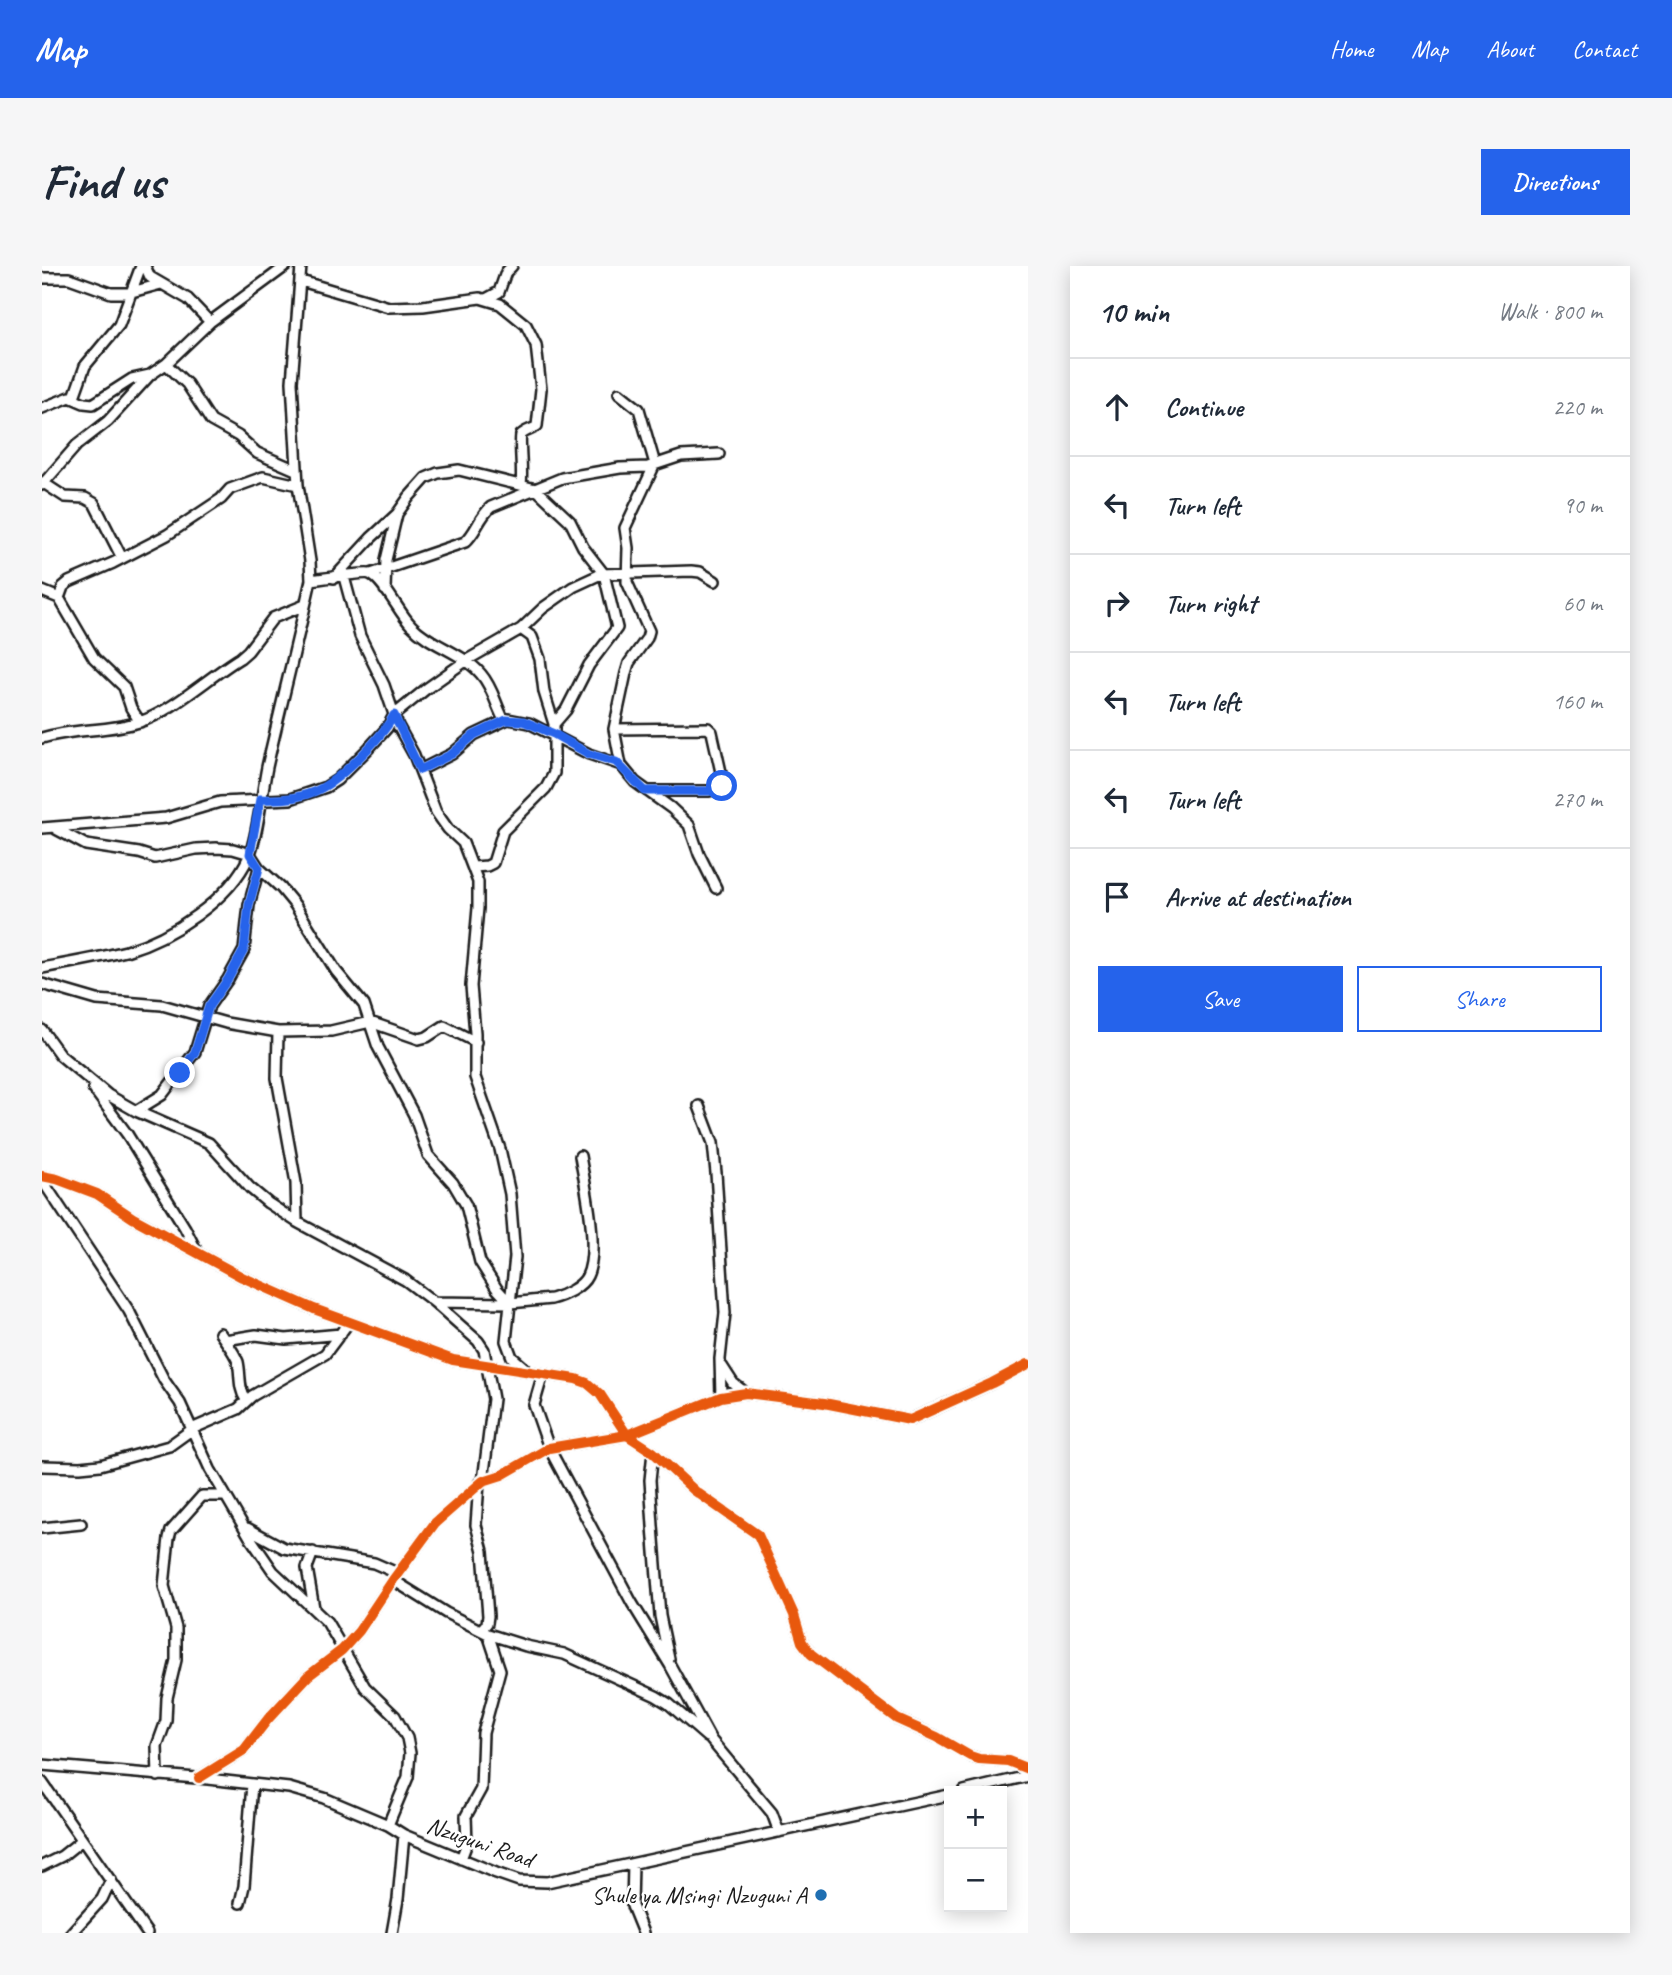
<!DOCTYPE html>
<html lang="en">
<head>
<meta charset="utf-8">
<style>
  :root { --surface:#fff; --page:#f6f6f7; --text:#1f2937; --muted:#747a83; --line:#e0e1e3; --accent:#2563eb }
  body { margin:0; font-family:Caveat,sans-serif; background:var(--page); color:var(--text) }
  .controls { position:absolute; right:21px; bottom:21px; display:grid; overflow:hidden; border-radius:0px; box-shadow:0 4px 18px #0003 }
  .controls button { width:63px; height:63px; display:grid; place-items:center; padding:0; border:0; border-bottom:2px solid var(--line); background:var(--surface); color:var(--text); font:35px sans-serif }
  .stop { position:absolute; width:21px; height:21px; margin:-16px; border:5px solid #2563eb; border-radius:50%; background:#fff }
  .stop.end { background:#2563eb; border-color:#fff; box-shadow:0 2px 7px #0008 }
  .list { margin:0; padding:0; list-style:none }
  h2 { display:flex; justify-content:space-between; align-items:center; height:91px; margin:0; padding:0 28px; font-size:30px }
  h2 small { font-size:23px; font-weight:400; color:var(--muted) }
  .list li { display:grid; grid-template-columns:46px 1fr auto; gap:21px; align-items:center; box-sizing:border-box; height:98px; padding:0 28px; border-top:2px solid var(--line) }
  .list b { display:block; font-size:26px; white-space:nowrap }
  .list em { font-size:23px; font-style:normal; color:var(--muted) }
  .actions { display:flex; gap:14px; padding:21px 28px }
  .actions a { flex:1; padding:16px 0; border:2px solid var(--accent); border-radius:0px; text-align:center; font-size:24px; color:var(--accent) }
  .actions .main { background:var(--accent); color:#fff }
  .icon { flex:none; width:38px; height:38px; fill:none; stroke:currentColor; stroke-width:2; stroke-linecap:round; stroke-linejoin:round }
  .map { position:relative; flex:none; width:986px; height:1667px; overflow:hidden; border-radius:0px }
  header { display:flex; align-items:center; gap:42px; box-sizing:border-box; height:98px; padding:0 35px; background:var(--accent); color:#fff }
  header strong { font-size:33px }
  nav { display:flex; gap:38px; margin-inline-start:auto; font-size:24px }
  .intro { display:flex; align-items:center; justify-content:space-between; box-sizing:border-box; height:168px; padding:0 42px }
  h1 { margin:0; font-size:49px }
  .button { padding:18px 32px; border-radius:0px; background:var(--accent); color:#fff; font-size:24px; font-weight:700 }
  main { display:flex; gap:42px; padding:0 42px }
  aside { flex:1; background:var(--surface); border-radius:0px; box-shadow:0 4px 18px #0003 }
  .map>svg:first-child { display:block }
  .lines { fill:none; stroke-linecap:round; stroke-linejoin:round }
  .minor-casing { stroke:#1c1c1c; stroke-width:14 }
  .minor { stroke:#fff; stroke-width:9 }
  .cycleway-casing { stroke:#fff; stroke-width:15 }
  .cycleway { stroke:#e8590c; stroke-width:10 }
  .route { stroke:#2563eb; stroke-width:9 }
  .poi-dot { fill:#1f6fb2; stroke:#fff; stroke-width:2.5 }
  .labels { text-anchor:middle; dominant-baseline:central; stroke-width:5; stroke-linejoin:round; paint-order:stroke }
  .street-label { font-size:24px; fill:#1c1c1c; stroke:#fff }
  .poi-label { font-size:24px; fill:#1c1c1c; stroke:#fff; text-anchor:end }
</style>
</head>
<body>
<header>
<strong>Map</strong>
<nav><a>Home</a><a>Map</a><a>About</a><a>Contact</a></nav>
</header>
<div class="intro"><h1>Find us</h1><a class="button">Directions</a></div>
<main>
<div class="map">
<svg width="986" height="1667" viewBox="0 0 986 1667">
  <rect width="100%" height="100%" fill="#fff"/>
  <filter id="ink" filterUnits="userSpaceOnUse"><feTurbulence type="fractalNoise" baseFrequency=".0143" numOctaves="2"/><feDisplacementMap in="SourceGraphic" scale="14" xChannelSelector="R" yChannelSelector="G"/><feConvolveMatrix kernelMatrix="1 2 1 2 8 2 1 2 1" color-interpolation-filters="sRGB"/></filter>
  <g filter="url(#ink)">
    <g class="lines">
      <!-- minor casing -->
      <g class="minor-casing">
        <path id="minor" d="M103,0L108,11L146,33L168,56
          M0,12H27L69,27H86L119,18
          M259,15L347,41L381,40L438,32L458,38L484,59L494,79L499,123L495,160C491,163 482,165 479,169C477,174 481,207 479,218
          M444,33L457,26L464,6L470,0
          M124,98L145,118L169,155L196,170L215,187L254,204
          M577,127L597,143L613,198L583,262L586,282L585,316L607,365L605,372L587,397L584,407L572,463L579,499
          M32,131L43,100L77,59L99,0
          M0,142L28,131L42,137L51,138L90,113L108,109
          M0,216L23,231L43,232L52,237L80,292
          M0,219L35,179L66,155L108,109L124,98L168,56L244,0
          M329,308L423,276C434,267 437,251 449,241L520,212L578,202L606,201L639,190L677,188
          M302,311L318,370L342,419L356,460L372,489L394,546L406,563L421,577L436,616V642L429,720L433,767V811L458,883L468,928L473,991L464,1075L470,1091L485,1104
          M292,312L329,272L355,248L367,231L384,212L396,207L417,204L494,223L528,255L541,281L562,308L575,362L547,399L524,444L512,458
          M269,314C277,313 323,306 328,308C342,314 357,347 369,359C389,380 420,386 439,408C451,422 453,437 461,452L487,457L547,488L579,499L593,516L629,542L647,559L657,588L674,622
          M343,324L344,294L355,248
          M0,325L17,332L52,392L82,421L89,442L98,456
          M17,332L21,321L27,316L71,297L125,269L179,233L188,223L221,211L256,219
          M572,463L666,462L670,466L681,515L678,522L667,525H605
          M0,472C32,462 65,466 97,456C128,447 168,410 198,392L206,385L231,352L263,339
          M378,504L410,488L432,469L464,454
          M0,562L124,552L178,536L248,533L284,521L295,514L326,483L345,462L352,449L384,423L425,394L479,363L501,342L531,321L559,308L649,305L658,306L673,315
          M14,563L44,579L97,587L113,592L154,583L174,582L191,583L208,588L217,602L239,622L253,639L294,705L322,739L336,781L372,849L386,889L411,917L424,939L438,996L455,1023L468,1037
          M432,601L445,600L451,597L461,565L504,522L512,507V458L502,426L498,393L490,371L479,363
          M0,702C28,697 56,692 84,685C128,672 188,634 207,590C216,569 220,526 225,501C239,439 255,377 269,314L268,295L256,219L250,116L259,0
          M0,718L55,734L120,739L184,757L236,766L289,765L328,756L377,773L385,771L402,760L434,776
          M0,764L18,789L66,829L94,845L167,877L208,922L226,937L255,956L363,1014L392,1036L436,1075L442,1084L451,1133L441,1215
          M236,766L235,812L254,917L255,956
          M51,822L85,868L143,962L154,984
          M657,840L671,877L674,907L683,1047L678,1093L679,1131
          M94,845L120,829L153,786L167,740L186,713L202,684L207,639L217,602
          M0,910L15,913L55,928L91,952L200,1011L272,1043L411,1094L534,1113L545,1117L558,1128L585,1169L611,1186L653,1225L716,1269L752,1349L760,1376L769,1388L855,1453L895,1471L928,1490L937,1493L966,1495L986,1503
          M0,914L87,1045L122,1114L138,1137L168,1203L209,1273L231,1305L285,1356L323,1421L353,1450L365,1472L368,1487L366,1511L346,1559
          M392,1036L468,1037L509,1033C521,1030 540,1021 545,1010C558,983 543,920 538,890
          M178,1067C184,1076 192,1085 196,1096C199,1109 196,1122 204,1134
          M183,1074L214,1069L244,1073L299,1068
          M680,1100L691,1117L704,1127
          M501,1108L492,1139L507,1182L590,1337L628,1399L669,1474L730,1547L737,1566
          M611,1186L608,1214L611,1260L618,1350L627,1393
          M0,1200L38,1201L58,1199L127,1180L152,1162L196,1143L210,1130L283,1088L307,1056
          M437,1217L434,1259L441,1285L446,1350L445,1357L439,1364
          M0,1262L39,1258
          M205,1262L242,1282L332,1297L355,1307
          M271,1286L265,1302L272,1342
          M351,1314L404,1347L446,1368L484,1380L522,1388L614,1430L627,1438L665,1471
          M0,1499L166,1513L247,1522L282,1532L346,1559L362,1569L454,1607L477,1615L505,1616L907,1529
          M116,1510L115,1480L124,1455L125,1432L134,1394V1362L122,1320L127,1272L129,1265L160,1230H183
          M157,1512L202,1484L226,1453L266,1410L300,1384L317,1365L351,1314L393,1257L441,1215L460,1209L507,1182L585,1169L679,1131L704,1127L782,1137L868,1154L950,1117L986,1098
          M0,1516L105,1667
          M922,1525L986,1510
          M419,1593L425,1577L424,1550L439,1523L441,1467L458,1404L446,1368
          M591,1598L590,1640L601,1667
          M0,1600L20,1590L40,1574
          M198,1637L202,1620L210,1518
          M29,1667L60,1633L69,1614
          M350,1667L356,1633L362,1569"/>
      </g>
      <!-- minor -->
      <use href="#minor" class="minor"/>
      <!-- cycleway casing -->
      <g class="cycleway-casing">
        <path id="cycleway" d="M0,910L15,913L55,928L91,952L200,1011L272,1043L411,1094L534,1113L545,1117L558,1128L585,1169L611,1186L653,1225L716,1269L752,1349L760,1376L769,1388L855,1453L895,1471L928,1490L937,1493L966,1495L986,1503
          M157,1512L202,1484L226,1453L266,1410L300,1384L317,1365L351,1314L393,1257L441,1215L460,1209L507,1182L585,1169L679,1131L704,1127L782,1137L868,1154L950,1117L986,1098"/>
      </g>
      <!-- cycleway -->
      <use href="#cycleway" class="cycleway"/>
    </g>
  </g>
  <g class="lines" filter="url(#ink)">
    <!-- route -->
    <path class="route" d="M138,807L153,786L167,740L186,713L202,684L207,639L217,602L208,588L218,533C267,535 284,524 318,491C331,478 343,465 352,449L378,504L410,488L432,469L464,454L481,455L512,468L547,488L574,496L603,525H667L675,524L680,520"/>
  </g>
  <!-- markers -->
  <circle class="poi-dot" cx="779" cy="1629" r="7"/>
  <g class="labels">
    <!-- street labels -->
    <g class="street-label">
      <text transform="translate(438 1576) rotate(19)">Nzuguni Road</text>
    </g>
    <!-- poi labels -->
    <g class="poi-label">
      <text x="765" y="1629">Shule ya Msingi Nzuguni A</text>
    </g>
  </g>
</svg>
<div class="controls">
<button>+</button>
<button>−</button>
</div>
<div class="stop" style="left:680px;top:520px"></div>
<div class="stop end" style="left:138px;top:807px"></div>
</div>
<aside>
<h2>10 min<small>Walk · 800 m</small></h2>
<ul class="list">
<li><svg class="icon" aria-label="ahead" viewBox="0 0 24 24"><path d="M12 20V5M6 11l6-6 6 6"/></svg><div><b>Continue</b></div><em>220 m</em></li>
<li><svg class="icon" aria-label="left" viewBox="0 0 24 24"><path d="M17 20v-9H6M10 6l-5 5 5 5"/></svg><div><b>Turn left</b></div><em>90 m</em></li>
<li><svg class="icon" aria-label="right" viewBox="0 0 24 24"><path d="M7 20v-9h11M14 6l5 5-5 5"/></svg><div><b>Turn right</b></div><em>60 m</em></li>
<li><svg class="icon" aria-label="left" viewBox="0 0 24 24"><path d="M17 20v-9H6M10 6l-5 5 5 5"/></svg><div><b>Turn left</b></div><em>160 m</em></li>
<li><svg class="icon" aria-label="left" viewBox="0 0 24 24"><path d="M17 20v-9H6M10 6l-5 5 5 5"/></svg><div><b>Turn left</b></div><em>270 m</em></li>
<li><svg class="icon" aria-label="arrive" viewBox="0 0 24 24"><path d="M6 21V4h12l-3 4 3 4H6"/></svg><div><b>Arrive at destination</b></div></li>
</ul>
<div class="actions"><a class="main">Save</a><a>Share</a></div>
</aside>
</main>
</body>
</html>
